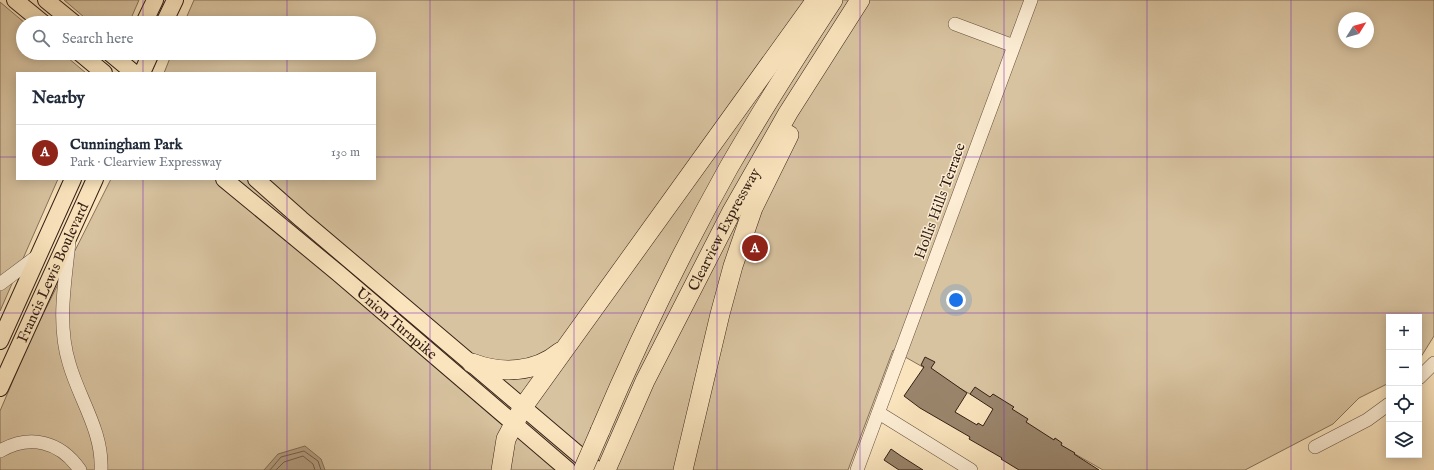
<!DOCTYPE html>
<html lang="en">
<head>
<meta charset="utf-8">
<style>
  :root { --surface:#fff; --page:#f2f2f3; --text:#1f2937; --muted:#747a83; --line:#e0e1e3; --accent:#8f2418 }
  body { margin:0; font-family:"IM FELL English",serif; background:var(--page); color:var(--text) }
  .controls { position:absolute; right:12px; bottom:12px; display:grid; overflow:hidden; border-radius:0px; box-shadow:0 2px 10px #0003 }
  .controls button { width:36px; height:36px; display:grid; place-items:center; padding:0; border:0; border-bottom:1px solid var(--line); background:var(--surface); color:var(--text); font:20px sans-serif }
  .compass { position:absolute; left:1338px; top:12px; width:36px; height:36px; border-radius:50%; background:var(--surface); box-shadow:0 2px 10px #0003; rotate:53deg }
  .you { position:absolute; left:956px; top:300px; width:14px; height:14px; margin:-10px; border:3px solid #fff; border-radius:50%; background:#1a73e8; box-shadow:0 0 0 6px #1a73e833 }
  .badge { display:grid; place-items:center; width:26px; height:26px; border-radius:50%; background:var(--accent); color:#fff; font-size:13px; font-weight:700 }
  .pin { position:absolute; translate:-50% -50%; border:2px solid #fff; box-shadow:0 1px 4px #0006 }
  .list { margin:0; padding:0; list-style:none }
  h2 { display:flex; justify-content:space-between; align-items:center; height:52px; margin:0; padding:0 16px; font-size:17px }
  h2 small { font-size:13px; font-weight:400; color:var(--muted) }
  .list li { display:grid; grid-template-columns:26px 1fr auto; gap:12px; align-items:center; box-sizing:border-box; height:56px; padding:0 16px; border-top:1px solid var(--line) }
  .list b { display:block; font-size:15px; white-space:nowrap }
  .list p { margin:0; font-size:13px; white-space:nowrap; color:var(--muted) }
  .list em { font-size:13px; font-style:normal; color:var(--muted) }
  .icon { flex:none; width:22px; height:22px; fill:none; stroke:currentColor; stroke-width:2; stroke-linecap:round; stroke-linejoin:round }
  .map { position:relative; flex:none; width:1434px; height:470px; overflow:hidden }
  .search { position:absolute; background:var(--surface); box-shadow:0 2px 10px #0003; left:16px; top:16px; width:360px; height:44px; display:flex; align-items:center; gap:10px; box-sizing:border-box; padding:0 14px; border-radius:22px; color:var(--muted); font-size:15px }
  .panel { position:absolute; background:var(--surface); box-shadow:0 2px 10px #0003; left:16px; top:72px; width:360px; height:108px; border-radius:0px }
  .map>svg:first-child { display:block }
  .green { fill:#d8c3a0; stroke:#86715a; fill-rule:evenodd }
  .water { fill:#b6a184; stroke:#826d57 }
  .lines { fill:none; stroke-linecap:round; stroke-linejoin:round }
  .shore { stroke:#74604c; stroke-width:1 }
  .building { fill:#9a856c; stroke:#331f14 }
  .minor-casing { stroke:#65503e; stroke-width:14 }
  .major-casing { stroke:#331f14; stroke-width:18 }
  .highway-casing { stroke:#331f14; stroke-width:20 }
  .minor { stroke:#fcedd4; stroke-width:13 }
  .major { stroke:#fae4bd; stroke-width:16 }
  .highway { stroke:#fae4bd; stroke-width:19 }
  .highway-bridge-casing { stroke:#331f14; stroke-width:20; stroke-linecap:butt }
  .highway-bridge { stroke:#fae4bd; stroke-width:19 }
  .grid { fill:none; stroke:#7b2cbf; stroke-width:1; stroke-opacity:0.55 }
  .labels { text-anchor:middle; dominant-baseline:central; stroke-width:3; stroke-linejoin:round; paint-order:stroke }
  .street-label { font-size:15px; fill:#331f14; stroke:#fcedd4 }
</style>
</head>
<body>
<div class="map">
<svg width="1434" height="470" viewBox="0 0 1434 470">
  <rect width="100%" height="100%" fill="#fae4bd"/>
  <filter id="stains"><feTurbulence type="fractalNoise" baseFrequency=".005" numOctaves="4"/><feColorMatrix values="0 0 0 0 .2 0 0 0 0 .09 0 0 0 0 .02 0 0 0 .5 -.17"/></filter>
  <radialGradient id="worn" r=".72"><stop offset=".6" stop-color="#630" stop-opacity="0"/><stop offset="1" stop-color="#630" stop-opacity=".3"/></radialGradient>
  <!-- green -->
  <path class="green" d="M64,0H139L129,23H91Z
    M194,0H1434V336L1419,360V317H1389V383L1359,398L1333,424L1245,470H1103L893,350L848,470H0V411L32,336L111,179H375V73H164L172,53H369V23H184ZM1344,18H1368V42H1344Z
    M0,2L25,23H23V53H62L86,73H17V179H58L0,311Z"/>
  <!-- water -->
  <path class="water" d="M305,446L321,459L325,470H264L278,454Z"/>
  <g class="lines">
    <!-- shore -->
    <path class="shore" d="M270,470L281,457L304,451L318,461L321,470
      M276,470L284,462L303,456L313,464L315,470"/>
  </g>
  <!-- building -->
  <path class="building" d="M925,357L935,362L931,368L967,393L955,412L977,425L978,423L983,426L993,409L970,394L975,387L990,397L993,394L1014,407L1012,409L1028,419L1026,422L1054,440L1055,438L1062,443L1061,445L1075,453L1074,454L1099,470H1019L1001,459L1002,458L969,439L970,437L920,408L904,396L924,367L921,365Z
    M891,449L901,456L923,470H899L884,460Z"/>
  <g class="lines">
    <!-- minor casing -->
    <g class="minor-casing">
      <path id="minor" d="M955,24L1014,46
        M69,242C65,282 57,324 69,363C79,399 103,431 101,470
        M0,284L40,254
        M1419,378L1434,363
        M879,413L971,470
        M1315,447L1367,420L1389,404
        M0,451C30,434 60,441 80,470
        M857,470L1031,0"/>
    </g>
    <!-- major casing -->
    <g class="major-casing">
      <g id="major">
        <path d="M15,0L43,23"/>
        <path d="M46,0L74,23"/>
        <path d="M144,23L155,0"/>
        <path d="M164,23L175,0"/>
        <path d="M80,53L104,73"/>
        <path d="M110,53L134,73"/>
        <path d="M142,73L151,53"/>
        <path id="s1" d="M224,179L338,273L568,470"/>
        <path d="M256,179L301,219L597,470"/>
        <path d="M0,341L73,179"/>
        <path id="s2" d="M0,388L95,179"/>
      </g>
    </g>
    <!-- highway casing -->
    <g class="highway-casing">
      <g id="highway">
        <path d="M472,363C501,374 535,373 560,352"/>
        <path d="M600,431C638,341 681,253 729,167C762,110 797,55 833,0"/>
        <path d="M501,470L506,439L523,407L816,0"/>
        <path id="s3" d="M606,470L645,381L731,213L788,113L860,0"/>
        <path d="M683,470L720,314L733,266L753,208L789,135"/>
      </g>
    </g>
    <!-- minor -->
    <use href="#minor" class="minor"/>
    <!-- major -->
    <use href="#major" class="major"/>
    <!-- highway -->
    <use href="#highway" class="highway"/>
    <!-- highway-bridge casing -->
    <g class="highway-bridge-casing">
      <path id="highway-bridge" d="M583,470L600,431"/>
    </g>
    <!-- highway-bridge -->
    <use href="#highway-bridge" class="highway-bridge"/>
  </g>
  <!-- grid -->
  <path class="grid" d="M143,0V23M287,0V23M430,0V470M574,0V470M717,0V470M860,0V470M1004,0V470M1147,0V470M1291,0V470M143,53V73M287,53V73M0,157H17M375,157H1434M143,179V470M287,179V470M0,313H1434"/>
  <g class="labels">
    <!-- street labels -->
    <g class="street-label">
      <text transform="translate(940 201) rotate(-70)">Hollis Hills Terrace</text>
      <text stroke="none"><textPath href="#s3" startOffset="268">Clearview Expressway</textPath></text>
      <text stroke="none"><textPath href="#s2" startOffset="127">Francis Lewis Boulevard</textPath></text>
      <text stroke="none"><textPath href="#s1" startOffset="225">Union Turnpike</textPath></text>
    </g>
  </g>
  <rect width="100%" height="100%" filter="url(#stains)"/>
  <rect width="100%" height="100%" fill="url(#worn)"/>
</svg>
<div class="controls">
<button>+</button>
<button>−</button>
<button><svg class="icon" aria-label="locate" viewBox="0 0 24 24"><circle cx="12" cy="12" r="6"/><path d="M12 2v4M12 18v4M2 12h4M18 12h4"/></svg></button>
<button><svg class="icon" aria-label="layers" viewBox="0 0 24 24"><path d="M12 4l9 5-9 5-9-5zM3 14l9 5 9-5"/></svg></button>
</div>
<svg class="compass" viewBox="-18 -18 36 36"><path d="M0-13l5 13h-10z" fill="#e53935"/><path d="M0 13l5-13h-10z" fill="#747a83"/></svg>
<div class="you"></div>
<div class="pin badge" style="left:755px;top:248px">A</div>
<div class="search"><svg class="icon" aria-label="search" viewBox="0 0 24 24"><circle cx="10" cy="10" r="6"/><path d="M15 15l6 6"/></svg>Search here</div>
<section class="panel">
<h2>Nearby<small></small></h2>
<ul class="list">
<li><span class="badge">A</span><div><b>Cunningham Park</b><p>Park · Clearview Expressway</p></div><em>130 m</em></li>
</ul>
</section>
</div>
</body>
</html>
